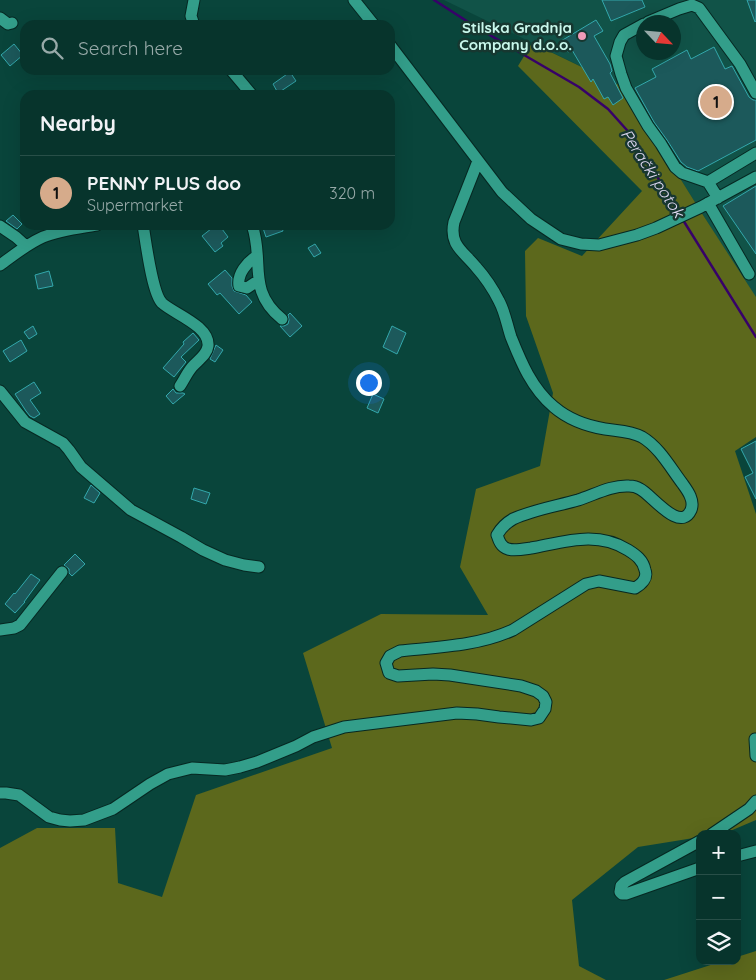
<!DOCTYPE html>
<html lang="en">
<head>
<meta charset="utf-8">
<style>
  :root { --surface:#07342c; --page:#103c34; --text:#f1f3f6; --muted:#98aaa9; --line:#284f48; --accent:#d6ab8b }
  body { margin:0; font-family:Quicksand,sans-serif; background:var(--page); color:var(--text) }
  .controls { position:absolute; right:15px; bottom:15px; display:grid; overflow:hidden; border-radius:10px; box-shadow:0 5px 20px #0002 }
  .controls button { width:45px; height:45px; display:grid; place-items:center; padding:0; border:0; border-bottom:1px solid var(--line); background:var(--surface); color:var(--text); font:25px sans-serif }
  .compass { position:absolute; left:636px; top:15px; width:45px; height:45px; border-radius:50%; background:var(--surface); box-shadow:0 5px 20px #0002; rotate:116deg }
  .you { position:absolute; left:368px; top:382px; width:18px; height:18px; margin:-12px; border:4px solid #fff; border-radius:50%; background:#1a73e8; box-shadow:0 0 0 8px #1a73e833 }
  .badge { display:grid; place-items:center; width:32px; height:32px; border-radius:50%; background:var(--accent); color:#111; font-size:16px; font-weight:700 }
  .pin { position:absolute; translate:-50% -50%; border:2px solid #fff; box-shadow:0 1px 5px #0006 }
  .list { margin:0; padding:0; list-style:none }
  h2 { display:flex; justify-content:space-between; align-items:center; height:65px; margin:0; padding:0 20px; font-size:21px }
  h2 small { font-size:16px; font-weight:400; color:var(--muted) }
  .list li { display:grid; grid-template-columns:32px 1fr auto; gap:15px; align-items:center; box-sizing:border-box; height:75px; padding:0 20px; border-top:1px solid var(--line) }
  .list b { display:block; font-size:19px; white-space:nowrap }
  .list p { margin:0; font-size:16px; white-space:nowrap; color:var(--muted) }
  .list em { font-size:16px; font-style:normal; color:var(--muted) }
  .icon { flex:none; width:28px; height:28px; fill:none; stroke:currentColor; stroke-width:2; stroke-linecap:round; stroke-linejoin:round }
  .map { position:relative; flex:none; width:756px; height:980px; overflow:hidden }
  .search { position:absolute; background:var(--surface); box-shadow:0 5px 20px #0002; left:20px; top:20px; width:375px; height:55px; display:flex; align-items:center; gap:12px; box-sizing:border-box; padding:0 18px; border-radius:15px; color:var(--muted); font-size:19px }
  .panel { position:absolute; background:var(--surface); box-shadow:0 5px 20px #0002; left:20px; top:90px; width:375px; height:140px; border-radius:15px }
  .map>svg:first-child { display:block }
  .built { fill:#115348; fill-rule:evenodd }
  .green { fill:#5c681c }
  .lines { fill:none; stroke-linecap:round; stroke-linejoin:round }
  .stream { stroke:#370169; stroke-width:2.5 }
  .building { fill:#1c595b; stroke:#33a8ac }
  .minor-casing { stroke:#062822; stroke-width:13 }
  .minor { stroke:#339e8a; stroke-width:11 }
  .poi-dot { fill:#f09ab7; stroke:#173730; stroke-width:2 }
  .labels { text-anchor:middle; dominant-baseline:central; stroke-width:5; stroke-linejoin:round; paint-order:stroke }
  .poi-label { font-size:15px; font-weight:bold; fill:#c9f8ec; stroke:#173730; text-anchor:end }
  .water-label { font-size:16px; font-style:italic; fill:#e0d9f3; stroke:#173730 }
</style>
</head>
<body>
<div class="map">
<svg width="756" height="980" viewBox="0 0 756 980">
  <rect width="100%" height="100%" fill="#09453b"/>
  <!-- built -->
  <path class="built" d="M444,0H756V298L713,231L623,87ZM644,22H674V52H644Z"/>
  <!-- green -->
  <path class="green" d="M532,43L623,87L703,215L756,297V437L735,451L756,514V820L723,834H700V837L638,847L572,900L579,966L606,980H0V848L37,828H115L118,883L162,897L196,795L332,748L303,653L381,614L488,615L460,567L476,489L540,466L553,393L526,316L525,251L538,238L582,256L642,191L518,66Z
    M756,951V980H664L723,961H737V957Z"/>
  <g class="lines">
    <!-- stream -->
    <path class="stream" d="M434,0L476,27L579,87L608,109L634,138L679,213
      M683,220L756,337"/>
  </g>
  <!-- building -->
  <path class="building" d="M602,0H642L645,7L611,21Z
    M747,0H756V21L755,22Z
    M596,20L603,31L594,36L610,64L612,71L610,73L623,98L613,105L608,97L604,99L593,79L591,82L572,50L568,52L561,41Z
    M14,44L23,55L10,66L1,55Z
    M714,47L725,69L732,66L749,97L753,100H756V140L698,171L687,167L681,162L667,140L654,122L635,88L656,77L652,69L687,50L691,59Z
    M290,72L296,81L278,93L273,84Z
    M756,186V254L723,206Z
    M13,215L22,224L17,229L6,221Z
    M216,225H219L228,237L221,243L223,246L215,252L202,236Z
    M262,225H281L283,231L266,237Z
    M315,244L321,253L314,257L308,248Z
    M225,270L232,278V286L234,291L246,295L252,302L239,314L220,293L217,295L208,284Z
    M49,271L53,286L38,289L35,275Z
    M290,313L302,326L290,337L280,326H284L288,324L289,320L288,315Z
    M33,326L37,334L29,339L24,332Z
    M392,326L406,333L397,354L383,347Z
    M193,333L199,340L181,357L186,362L174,377L163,368L184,344L183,342Z
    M21,340L27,351L10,362L3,351Z
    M216,345L223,350L215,362L210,359Z
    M34,382L41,393L30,400L40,414L34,418L30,416L26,411L15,394Z
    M173,389L176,393H183L185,394L173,404L166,396Z
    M373,394L384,399L378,413L367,408Z
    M756,441V499L745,477L753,473L741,449Z
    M91,485L100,493L94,503L84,498Z
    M194,488L210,493L206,504L191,499Z
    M75,554L85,564L72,576L69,573V569L64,565Z
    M31,574L40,580L24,602H25L15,613L5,604L14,593L15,594Z"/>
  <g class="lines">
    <!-- minor casing -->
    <g class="minor-casing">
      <path id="minor" d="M194,0L191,16L194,25
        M354,0L374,25
        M0,18L8,24L12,23
        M648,22L679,9L692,5L699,8L740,64L756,93
        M644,24L624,35L620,42L616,56L621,74L626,88L648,126L661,144L675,167L682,173L708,182L718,198
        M390,45L502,192L531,219L561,239L581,244L599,245L637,235L656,228L701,207L756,177
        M231,70L252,95
        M708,182L756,153
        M708,203L749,274
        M143,225C146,242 152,293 162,303C174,314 210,326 208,346C207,355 198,360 192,367C187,373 184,380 180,386
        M252,225C265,261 246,290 282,319
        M0,226L16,237L26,246
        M257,256C247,262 237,274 239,286L247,288L259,280
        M0,265C14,255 27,244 43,237C60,230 80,228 97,225
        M0,391L25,422L63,443L69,450L81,467L131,510L181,537L203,550L225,560L244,565L259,567
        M0,630L14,628L20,625L62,572
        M755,739L756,756
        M0,793H6L19,795L49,817L60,820L70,821L84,820L113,809L150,784L168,774L192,768L225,770L240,767L257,762L296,746L313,737L344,727L457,713L477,714L499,717L531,720L539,718L545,709L546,702L543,696L536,691L521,686L450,675L433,674L398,676L389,673L386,663L390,656L400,651C438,647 478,646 513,630L586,584L599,581L635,588C642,584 648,578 645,570C643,560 636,555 628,550C597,530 564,542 531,548C524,549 514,551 508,549C501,547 499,541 497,535C501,528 506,523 513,519C533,510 557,506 578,500C594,495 611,485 629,486C632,486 637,487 640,489C651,494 680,534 691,510C695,500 687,490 682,483C670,467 659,447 642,437C631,431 618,431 605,429C587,426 568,419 554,407C532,389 521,362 511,337C507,325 505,312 499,301C493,289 485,277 476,267C463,251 449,245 454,222L478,161
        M712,834L749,809L756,801
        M700,841L625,882L621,886L620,892L622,894H626L700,868
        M737,856L756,851"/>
    </g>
    <!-- minor -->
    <use href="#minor" class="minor"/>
  </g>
  <!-- markers -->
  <circle class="poi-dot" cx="582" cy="36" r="5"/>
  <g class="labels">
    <!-- poi labels -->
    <g class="poi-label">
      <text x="572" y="27">Stilska Gradnja<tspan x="572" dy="17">Company d.o.o.</tspan></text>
    </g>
    <!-- water labels -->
    <g class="water-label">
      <text transform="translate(653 173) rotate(57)">Perački potok</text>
    </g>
  </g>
</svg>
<div class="controls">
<button>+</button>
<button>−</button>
<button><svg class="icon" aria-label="layers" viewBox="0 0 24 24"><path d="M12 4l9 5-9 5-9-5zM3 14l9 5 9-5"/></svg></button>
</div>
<svg class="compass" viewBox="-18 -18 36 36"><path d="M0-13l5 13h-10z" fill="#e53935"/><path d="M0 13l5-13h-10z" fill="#98aaa9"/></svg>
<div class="you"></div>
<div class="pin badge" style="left:716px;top:102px">1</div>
<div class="search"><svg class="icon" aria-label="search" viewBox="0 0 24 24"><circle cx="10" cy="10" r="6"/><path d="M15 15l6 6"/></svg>Search here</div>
<section class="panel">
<h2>Nearby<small></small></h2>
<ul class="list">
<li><span class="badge">1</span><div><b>PENNY PLUS doo</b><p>Supermarket</p></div><em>320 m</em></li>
</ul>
</section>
</div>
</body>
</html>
